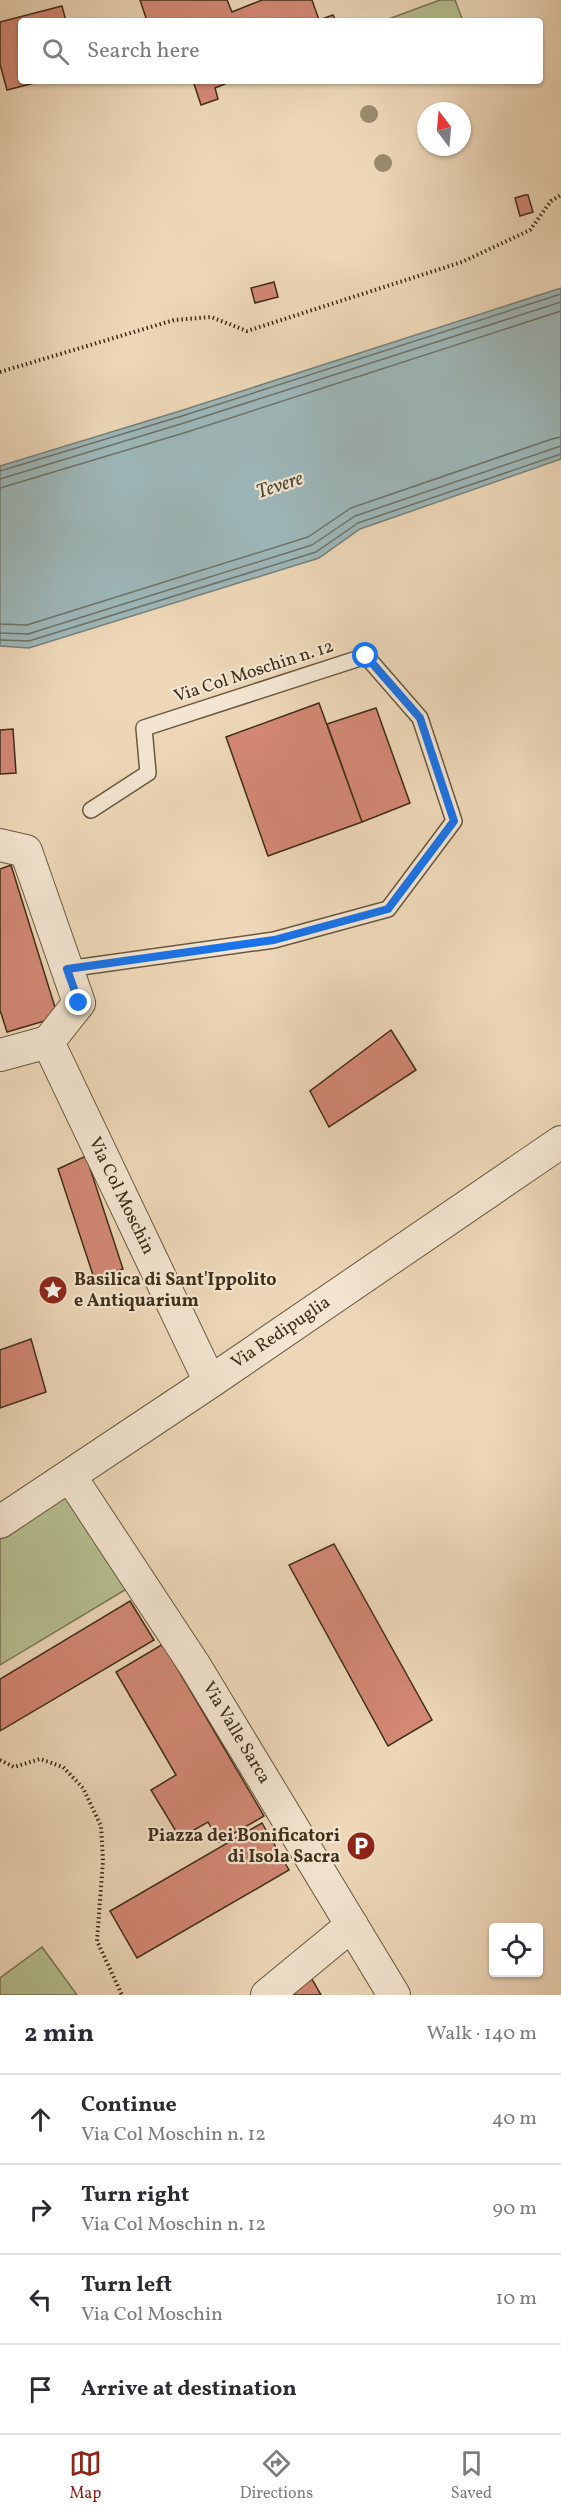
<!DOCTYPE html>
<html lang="en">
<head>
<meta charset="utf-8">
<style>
  :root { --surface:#fff; --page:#f2f2f3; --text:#2b2b33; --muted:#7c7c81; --line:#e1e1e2; --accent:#8f2418 }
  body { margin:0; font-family:Vollkorn,serif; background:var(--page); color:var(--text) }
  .controls { position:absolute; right:18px; bottom:18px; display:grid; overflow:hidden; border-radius:6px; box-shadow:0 2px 4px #0004 }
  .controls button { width:54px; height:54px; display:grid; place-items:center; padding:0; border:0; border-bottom:2px solid var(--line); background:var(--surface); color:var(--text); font:30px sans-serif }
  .compass { position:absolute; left:417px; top:102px; width:54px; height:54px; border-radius:50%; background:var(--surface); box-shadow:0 2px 4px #0004; rotate:344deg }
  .stop { position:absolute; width:18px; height:18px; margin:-14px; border:4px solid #1a73e8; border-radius:50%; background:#fff }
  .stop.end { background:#1a73e8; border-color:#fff; box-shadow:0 2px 6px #0008 }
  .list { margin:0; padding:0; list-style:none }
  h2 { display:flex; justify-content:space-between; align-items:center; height:78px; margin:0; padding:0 24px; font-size:26px }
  h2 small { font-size:20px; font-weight:400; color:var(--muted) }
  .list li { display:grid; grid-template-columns:39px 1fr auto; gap:18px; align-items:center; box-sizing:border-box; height:90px; padding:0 24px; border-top:2px solid var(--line) }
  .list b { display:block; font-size:22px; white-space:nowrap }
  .list p { margin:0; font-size:20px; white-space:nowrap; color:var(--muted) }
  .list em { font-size:20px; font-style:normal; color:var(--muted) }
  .icon { flex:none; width:33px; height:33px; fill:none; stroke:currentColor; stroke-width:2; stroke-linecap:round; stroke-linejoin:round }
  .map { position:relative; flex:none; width:561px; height:1995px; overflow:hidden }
  .search { position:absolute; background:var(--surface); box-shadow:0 2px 4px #0004; left:18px; right:18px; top:18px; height:66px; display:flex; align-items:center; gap:15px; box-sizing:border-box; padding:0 21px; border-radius:6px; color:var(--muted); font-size:22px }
  .sheet { height:438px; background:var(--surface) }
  nav { display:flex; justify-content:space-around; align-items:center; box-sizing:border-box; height:84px; border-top:2px solid var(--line); background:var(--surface); font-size:16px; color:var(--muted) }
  nav a { display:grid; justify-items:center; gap:3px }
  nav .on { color:var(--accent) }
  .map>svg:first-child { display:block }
  .green { fill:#b5bf91; stroke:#7a7654; stroke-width:1.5 }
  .water { fill:#9db7b9; stroke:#778078; stroke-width:1.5 }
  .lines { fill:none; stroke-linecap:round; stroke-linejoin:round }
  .shore { stroke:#6e7268; stroke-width:1.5 }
  .building { fill:#d38875; stroke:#3f2e17; stroke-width:1.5 }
  .service-casing { stroke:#6a583f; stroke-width:18 }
  .minor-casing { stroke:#6a583f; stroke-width:34 }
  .path { stroke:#3f2e17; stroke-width:4; stroke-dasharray:1.5 3; stroke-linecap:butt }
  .service { stroke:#f3e5d1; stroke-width:15 }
  .minor { stroke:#f3e5d1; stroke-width:32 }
  .tree { fill:#9a8a6d }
  .route { stroke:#1a73e8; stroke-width:8 }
  .labels { text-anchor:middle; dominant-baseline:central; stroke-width:4.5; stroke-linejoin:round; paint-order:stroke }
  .street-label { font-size:18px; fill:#3f2e17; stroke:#f3e5d1 }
  .poi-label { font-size:18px; font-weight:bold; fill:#3f2e17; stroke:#f3e5d1; text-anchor:start }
  .water-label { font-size:20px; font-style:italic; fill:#524937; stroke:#f3e5d1 }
</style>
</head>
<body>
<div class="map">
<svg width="561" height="1995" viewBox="0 0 561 1995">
  <rect width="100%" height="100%" fill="#edd7b8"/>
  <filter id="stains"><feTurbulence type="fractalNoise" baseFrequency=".00333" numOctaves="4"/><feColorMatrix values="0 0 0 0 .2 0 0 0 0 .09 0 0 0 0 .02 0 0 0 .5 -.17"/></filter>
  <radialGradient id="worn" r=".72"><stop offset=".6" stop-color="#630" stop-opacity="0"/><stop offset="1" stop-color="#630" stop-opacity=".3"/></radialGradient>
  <!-- green -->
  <path class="green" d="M440,0H455L463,21H383Z
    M71,1493L130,1587L0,1665V1539Z
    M42,1947L77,1995H0V1978Z"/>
  <!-- water -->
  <path class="water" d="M561,288V459L360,529L319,558L29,648L0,646V466L180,411Z"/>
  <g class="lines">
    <!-- shore -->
    <path class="shore" d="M0,471L182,416L561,294
      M0,479L184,423L561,302
      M0,488L187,432L561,311
      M0,624L27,625L308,537L351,508L552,439L561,437
      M0,633L28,634L312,545L355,516L561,446
      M0,640L29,641L316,552L358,523L561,454"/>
  </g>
  <!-- building -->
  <path class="building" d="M140,0H227L232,12L262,0H312L319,20L333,15L336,21H147Z
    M62,6L66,21H21V81H42L7,90L0,64V22Z
    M193,81H232L215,88L218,99L201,105Z
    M525,195H528L533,212L520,216L515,198Z
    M274,282L278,297L255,303L251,288Z
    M319,703L362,822L268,856L226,737Z
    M376,708L410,803L362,822L327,724Z
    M13,729L16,773L0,774V730Z
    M11,865L58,1017L7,1032L0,1010V869Z
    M391,1030L416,1070L329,1127L310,1091Z
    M86,1156L123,1269L94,1278L58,1169Z
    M31,1339L46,1392L0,1408V1350Z
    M334,1544L432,1720L388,1746L289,1565Z
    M130,1601L154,1640L0,1731V1679Z
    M163,1644L264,1816L219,1842L208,1822L180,1838L151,1790L176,1775L116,1672Z
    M262,1823L289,1870L137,1958L110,1911Z
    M312,1979L321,1995H291L290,1992Z"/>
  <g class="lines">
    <!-- service casing -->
    <g class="service-casing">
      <path id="service" d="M67,969L274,940L388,909L454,821L420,718L366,656L144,728L148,773L91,810"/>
    </g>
    <!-- minor casing -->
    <g class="minor-casing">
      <path id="minor" d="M0,845L26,851L79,1003L48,1042L0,1055
        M48,1042L210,1382
        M70,1476L195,1666L394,1995
        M0,1522L210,1382L561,1142
        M267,1995L352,1925"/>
    </g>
    <!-- path -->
    <path class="path" d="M0,372L174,320L211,317L247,331L462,262L530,230L551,201L561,195
      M0,1760L14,1767L40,1759L63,1767L83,1788L101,1826L103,1861L97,1941L122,1995"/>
    <!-- service -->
    <use href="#service" class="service"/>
    <!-- minor -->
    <use href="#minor" class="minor"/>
  </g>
  <!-- trees -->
  <g class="tree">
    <circle cx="369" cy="114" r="9"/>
    <circle cx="383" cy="163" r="9"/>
  </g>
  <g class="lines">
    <!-- route -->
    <path class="route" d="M79,1003L67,969L274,940L388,909L454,821L420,718L366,656"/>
  </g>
  <!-- icons -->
  <defs>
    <g id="sight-disc" transform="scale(1.5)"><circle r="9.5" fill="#8f2418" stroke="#f3e5d1"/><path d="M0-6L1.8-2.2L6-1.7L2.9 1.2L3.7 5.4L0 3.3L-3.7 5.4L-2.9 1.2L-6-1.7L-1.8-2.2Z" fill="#fff"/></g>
    <g id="parking-disc" transform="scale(1.5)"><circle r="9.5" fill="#8f2418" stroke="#f3e5d1"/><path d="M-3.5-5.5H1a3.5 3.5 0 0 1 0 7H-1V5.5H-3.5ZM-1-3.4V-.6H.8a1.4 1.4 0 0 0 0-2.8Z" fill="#fff"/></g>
  </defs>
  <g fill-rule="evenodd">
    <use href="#sight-disc" x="53" y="1290"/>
    <use href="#parking-disc" x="361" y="1846"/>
  </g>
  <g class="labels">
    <!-- street labels -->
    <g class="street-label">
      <text transform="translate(254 672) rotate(-18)">Via Col Moschin n. 12</text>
      <text transform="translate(121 1196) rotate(64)">Via Col Moschin</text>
      <text transform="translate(281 1333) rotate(-34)">Via Redipuglia</text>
      <text transform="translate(236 1733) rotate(59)">Via Valle Sarca</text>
    </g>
    <!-- poi labels -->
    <g class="poi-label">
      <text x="74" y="1280">Basilica di Sant'Ippolito<tspan x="74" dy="21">e Antiquarium</tspan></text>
      <text x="340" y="1836" text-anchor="end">Piazza dei Bonificatori<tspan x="340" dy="21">di Isola Sacra</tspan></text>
    </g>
    <!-- water labels -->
    <g class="water-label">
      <text transform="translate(280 486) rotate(-18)">Tevere</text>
    </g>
  </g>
  <rect width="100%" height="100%" filter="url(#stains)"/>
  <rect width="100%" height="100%" fill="url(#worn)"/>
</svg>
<div class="controls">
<button><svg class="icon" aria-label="locate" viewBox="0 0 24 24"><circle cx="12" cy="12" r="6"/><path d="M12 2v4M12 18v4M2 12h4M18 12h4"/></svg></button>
</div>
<svg class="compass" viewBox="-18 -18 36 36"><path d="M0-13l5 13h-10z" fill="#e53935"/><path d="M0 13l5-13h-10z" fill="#7c7c81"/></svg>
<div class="stop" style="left:366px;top:656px"></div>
<div class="stop end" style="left:79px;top:1003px"></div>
<div class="search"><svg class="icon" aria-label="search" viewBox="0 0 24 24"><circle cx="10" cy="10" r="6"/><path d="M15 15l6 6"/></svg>Search here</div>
</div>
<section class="sheet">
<h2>2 min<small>Walk · 140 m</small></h2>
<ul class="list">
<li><svg class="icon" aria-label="ahead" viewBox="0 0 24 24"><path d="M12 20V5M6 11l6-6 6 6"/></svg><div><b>Continue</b><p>Via Col Moschin n. 12</p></div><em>40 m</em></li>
<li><svg class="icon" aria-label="right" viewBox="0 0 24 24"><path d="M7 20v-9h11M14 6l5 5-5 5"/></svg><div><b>Turn right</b><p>Via Col Moschin n. 12</p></div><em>90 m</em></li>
<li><svg class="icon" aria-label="left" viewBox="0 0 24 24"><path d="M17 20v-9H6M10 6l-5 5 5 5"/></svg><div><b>Turn left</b><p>Via Col Moschin</p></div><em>10 m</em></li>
<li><svg class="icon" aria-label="arrive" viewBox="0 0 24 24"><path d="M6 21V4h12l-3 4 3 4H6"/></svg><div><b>Arrive at destination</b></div></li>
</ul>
</section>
<nav>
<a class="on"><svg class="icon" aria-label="map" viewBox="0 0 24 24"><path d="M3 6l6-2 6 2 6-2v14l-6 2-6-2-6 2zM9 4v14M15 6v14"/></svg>Map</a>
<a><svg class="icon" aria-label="directions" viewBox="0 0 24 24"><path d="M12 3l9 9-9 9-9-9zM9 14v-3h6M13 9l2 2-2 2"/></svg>Directions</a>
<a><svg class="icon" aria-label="saved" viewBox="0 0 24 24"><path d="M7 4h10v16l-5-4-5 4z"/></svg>Saved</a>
</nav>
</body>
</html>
